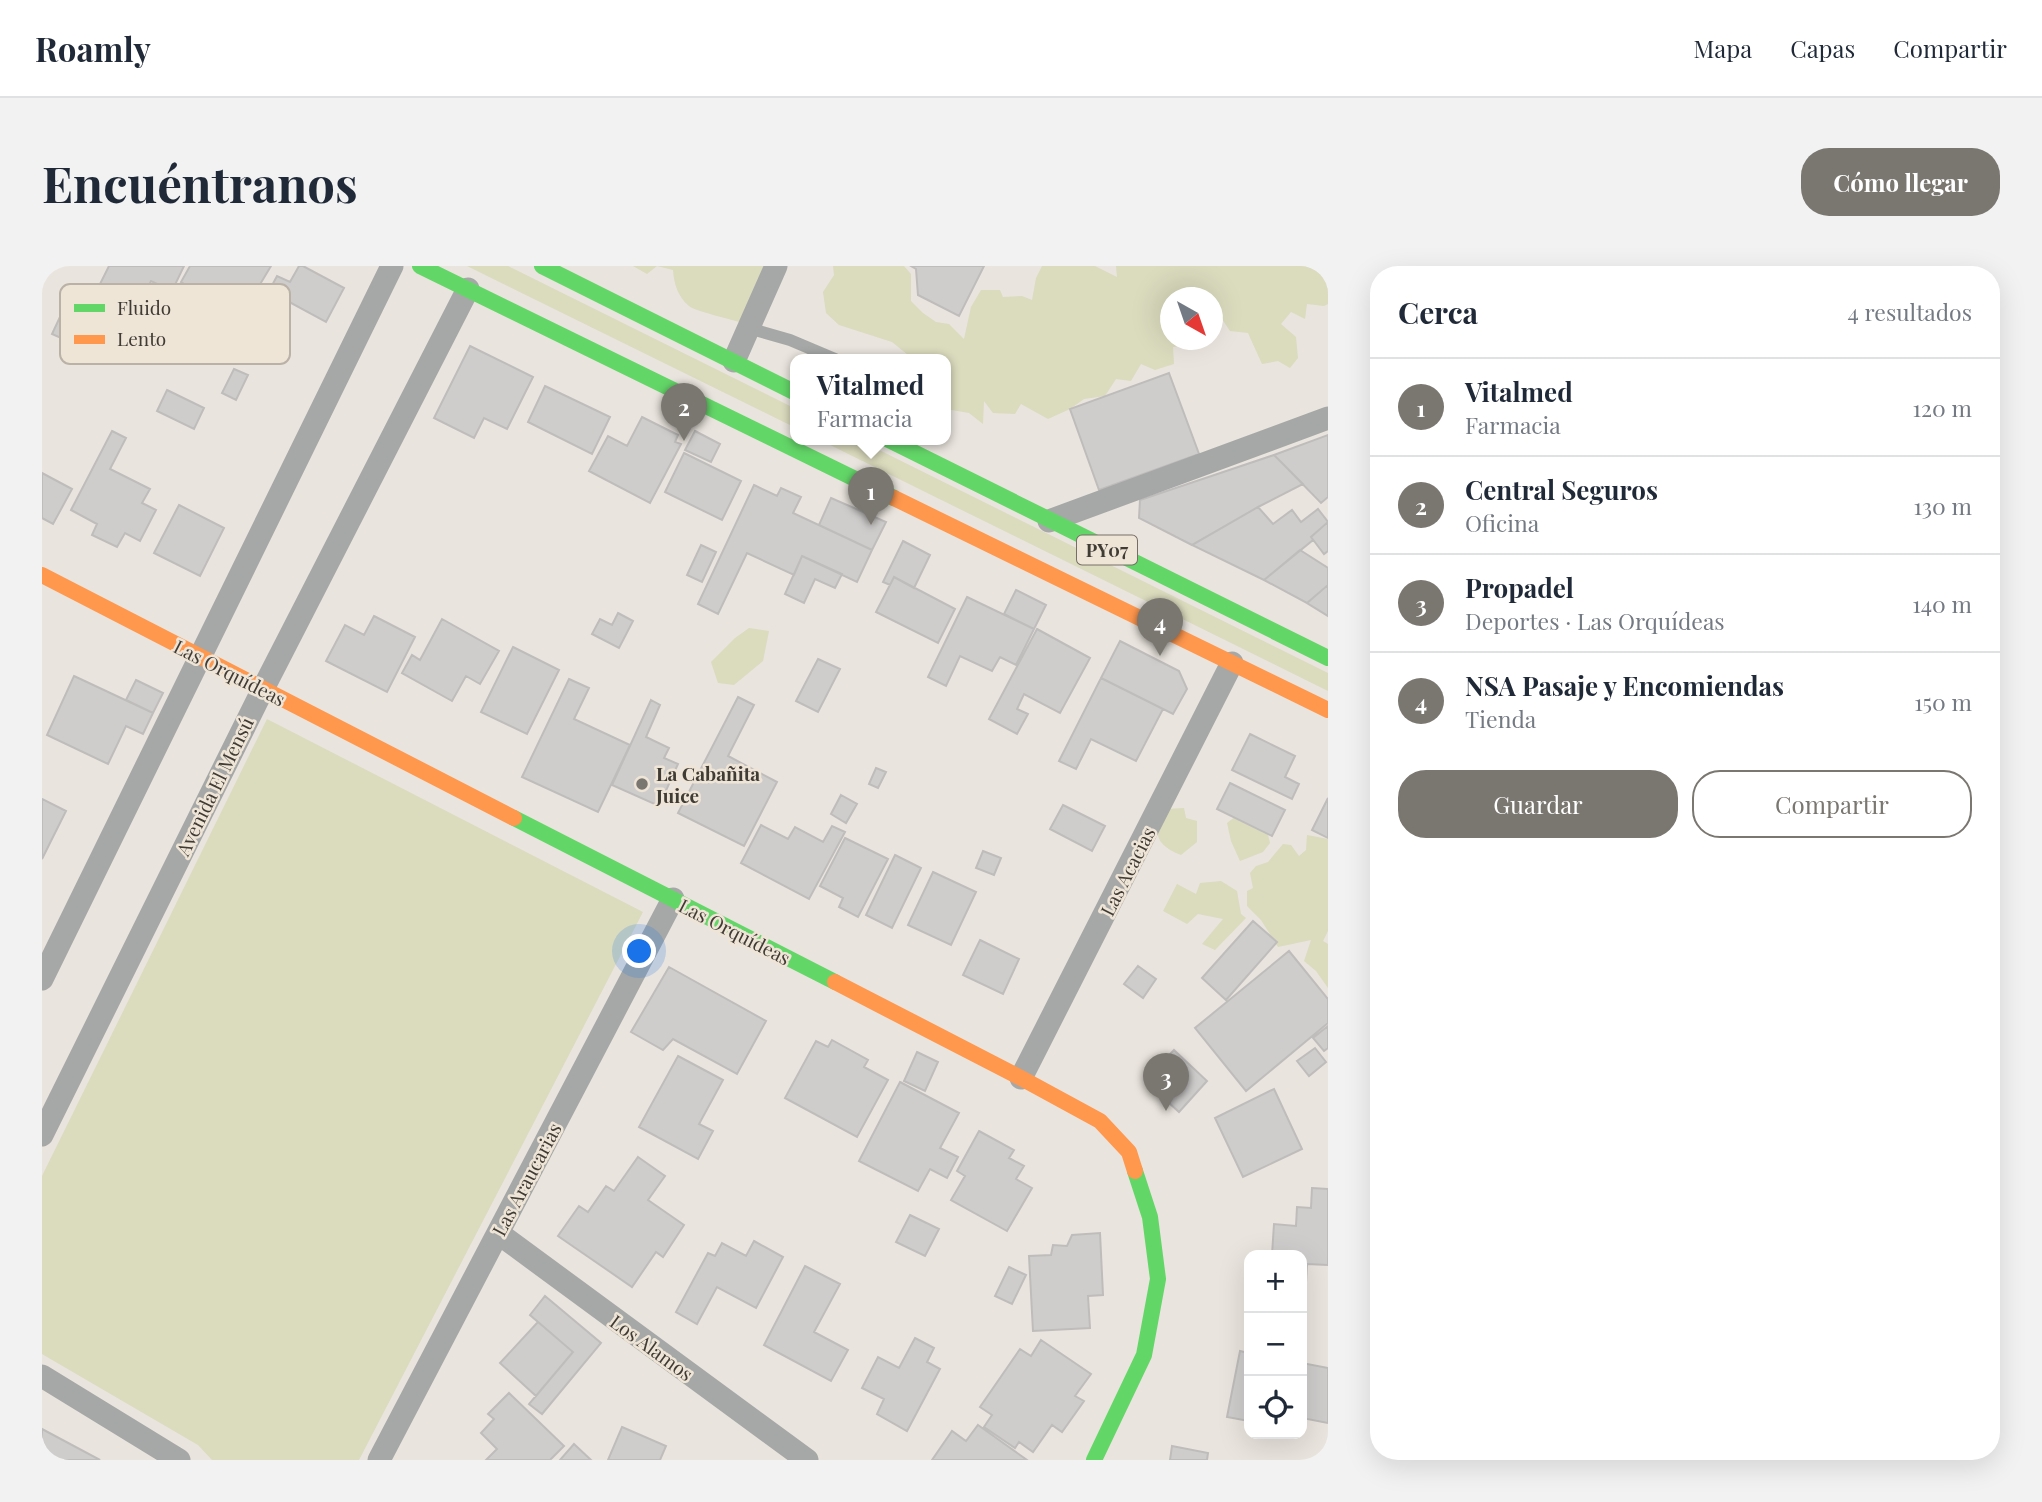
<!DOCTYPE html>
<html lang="es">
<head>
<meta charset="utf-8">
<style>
  :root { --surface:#fff; --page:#f2f2f3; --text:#1f2937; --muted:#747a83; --line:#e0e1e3; --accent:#7a7670 }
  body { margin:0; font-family:"Playfair Display",serif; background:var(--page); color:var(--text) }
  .controls { position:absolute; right:21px; bottom:21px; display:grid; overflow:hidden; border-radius:14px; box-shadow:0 7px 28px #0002 }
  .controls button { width:63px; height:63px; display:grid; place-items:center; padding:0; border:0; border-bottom:2px solid var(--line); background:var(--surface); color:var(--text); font:35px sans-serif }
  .compass { position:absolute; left:1118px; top:21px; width:63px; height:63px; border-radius:50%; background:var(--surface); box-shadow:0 7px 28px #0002; rotate:140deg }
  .you { position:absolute; left:598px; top:686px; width:24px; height:24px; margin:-18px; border:5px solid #fff; border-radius:50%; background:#1a73e8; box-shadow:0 0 0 10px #1a73e833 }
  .badge { display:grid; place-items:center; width:46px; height:46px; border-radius:50%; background:var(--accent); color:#fff; font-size:23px; font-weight:700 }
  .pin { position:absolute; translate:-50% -58px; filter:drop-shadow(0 2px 4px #0008) }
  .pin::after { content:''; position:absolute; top:37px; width:24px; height:21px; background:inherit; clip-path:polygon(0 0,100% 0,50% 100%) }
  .popup { position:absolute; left:748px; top:88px; width:161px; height:91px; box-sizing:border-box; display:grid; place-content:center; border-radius:14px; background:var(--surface); filter:drop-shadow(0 2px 5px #0005); font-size:23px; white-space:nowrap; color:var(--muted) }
  .popup b { font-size:26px; color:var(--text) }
  .popup::after { content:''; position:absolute; left:50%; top:100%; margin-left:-14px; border:14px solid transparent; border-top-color:var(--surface) }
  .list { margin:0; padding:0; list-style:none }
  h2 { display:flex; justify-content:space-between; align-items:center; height:91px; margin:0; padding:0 28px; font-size:30px }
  h2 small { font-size:23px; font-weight:400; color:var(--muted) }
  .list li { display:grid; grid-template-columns:46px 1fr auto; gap:21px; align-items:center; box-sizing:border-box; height:98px; padding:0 28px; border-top:2px solid var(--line) }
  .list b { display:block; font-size:26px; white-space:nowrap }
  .list p { margin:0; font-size:23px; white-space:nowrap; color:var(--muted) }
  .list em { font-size:23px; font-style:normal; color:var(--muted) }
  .actions { display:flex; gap:14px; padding:21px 28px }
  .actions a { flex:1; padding:16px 0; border:2px solid var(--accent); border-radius:28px; text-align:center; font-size:24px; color:var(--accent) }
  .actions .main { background:var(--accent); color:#fff }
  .icon { flex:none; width:38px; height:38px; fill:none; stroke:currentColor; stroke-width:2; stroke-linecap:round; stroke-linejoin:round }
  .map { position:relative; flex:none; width:1286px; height:1194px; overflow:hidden; border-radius:28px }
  header { display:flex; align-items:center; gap:42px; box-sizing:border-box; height:98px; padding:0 35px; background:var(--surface); border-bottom:2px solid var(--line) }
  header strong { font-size:33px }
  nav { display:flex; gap:38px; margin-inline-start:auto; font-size:24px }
  .intro { display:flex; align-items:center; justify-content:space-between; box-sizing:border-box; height:168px; padding:0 42px }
  h1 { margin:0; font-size:49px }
  .button { padding:18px 32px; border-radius:28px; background:var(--accent); color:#fff; font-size:24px; font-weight:700 }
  main { display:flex; gap:42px; padding:0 42px }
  aside { flex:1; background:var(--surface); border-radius:28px; box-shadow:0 7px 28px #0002 }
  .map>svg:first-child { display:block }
  .green { fill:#dbdbbe }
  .building { fill:#cfcdcc; stroke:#bfbcbc; stroke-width:2 }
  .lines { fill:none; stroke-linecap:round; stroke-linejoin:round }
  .lane { stroke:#a6a8a7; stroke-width:12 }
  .street { stroke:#a6a8a7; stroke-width:23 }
  .fast { stroke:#63d668; stroke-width:16 }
  .slow { stroke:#ff974d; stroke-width:16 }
  .poi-dot { fill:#7a7670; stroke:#efe5d7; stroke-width:2.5 }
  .labels { text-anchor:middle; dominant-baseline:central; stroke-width:5; stroke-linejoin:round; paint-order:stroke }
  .shield { fill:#efe5d7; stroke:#746e66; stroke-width:2 }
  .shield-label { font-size:18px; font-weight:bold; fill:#3f3b35 }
  .street-label { font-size:19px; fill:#3f3b35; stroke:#efe5d7 }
  .poi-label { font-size:19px; font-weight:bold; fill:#3f3b35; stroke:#efe5d7; text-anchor:start }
  .key { fill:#efe5d7; stroke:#bab2a6; stroke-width:2 }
  .key-label { font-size:19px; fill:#3f3b35 }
</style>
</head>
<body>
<header>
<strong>Roamly</strong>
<nav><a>Mapa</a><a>Capas</a><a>Compartir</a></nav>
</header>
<div class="intro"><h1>Encuéntranos</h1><a class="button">Cómo llegar</a></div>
<main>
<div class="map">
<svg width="1286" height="1194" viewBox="0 0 1286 1194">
  <rect width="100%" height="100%" fill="#e9e4dd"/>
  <!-- green -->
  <path class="green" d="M425,0H466L754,143V162Z
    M591,0H734L708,59C696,55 655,46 647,40C636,31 632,18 631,4L615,0L605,8Z
    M791,0H862L869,8V35L881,47L894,56L907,58L922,73L929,41L939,24H958L961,31L980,30L990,34L994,12L1000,0H1053L1075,11L1074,0H1286V38L1282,40L1265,38L1263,53L1249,46L1239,58L1254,71L1256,92L1248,102L1236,95L1220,98L1206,67L1188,65L1174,44L1171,48L1170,32H1128V74H1169V77L1131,81L1132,98L1113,104L1099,98L1089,115L1074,113L1063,130L1042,133L1028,143L1006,153L979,138L973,148L951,147L942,135L941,158L927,147L904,143V93H871L850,76L797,59L784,47L781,26L792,9Z
    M776,173H815L1286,407V425Z
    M707,362L727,365L721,395L692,419L676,417L669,396L693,372Z
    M225,453L601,646L317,1194H170L156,1179L0,1088V910Z
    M1142,542L1144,552L1155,555V576L1139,589C1113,579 1109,565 1125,543Z
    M1199,546L1224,561L1228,577L1221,586L1198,595L1189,575L1185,557Z
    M1265,569L1286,573V665L1281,675L1286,678V722L1274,705L1262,695L1269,674L1236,681L1219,654L1205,640V625L1211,622L1208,607L1214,600L1226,596L1241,578L1249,579L1257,590L1264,584Z
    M1179,615L1195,625L1199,648L1204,652L1173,684L1160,678L1181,653L1156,648L1145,658L1121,645L1135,618L1154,628L1158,617Z"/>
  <!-- building -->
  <path class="building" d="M67,0H142L130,25L109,15L102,29L125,40L114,63L51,32Z
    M148,0H229L199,50L139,16Z
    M257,0H261L302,22L284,56L227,25L235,10L248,16Z
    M869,0H942L917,50L876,29L874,3Z
    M227,25L245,35L215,95L196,86Z
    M24,38L41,46L28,76L10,68Z
    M428,80L491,111L465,163L442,152L432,172L392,152Z
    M192,103L206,109L194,134L180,127Z
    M1127,107L1157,188L1057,224L1028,143Z
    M503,120L568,151L550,188L486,156Z
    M125,124L162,142L152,163L115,145Z
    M600,151L636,169L633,176L639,178L608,237L547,205L566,170L585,180Z
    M70,165L84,172L68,203L108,223L100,237L114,244L98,275L83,267L75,281L50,269L55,258L29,244Z
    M653,165L678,178L669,196L643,184Z
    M1286,169V231L1279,237L1232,189Z
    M642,187L699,215L680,254L623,226Z
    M1232,189L1261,218L1216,241L1150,279L1097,252L1098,234Z
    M0,207L30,223L11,258L0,252Z
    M712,219L735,230L739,222L759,231L751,247L830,284L815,316L760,290L752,309L705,287L676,348L656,338Z
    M789,232L844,256L830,284L777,259Z
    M137,239L182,262L158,310L112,287Z
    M1216,241L1231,258L1250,244L1259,256L1276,243L1286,256L1269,271L1271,274L1222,314L1150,279Z
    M1286,256V285L1282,288L1269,271Z
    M861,275L888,289L872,322L852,311L848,319L841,316Z
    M659,279L674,286L660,316L645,309Z
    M1258,284L1286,302V319L1265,337L1222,314Z
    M760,290L800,308L793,322L773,313L762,337L743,328Z
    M852,311L913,343L896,377L834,346Z
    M1286,319V350L1265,337Z
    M974,324L1004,339L992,363L962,348Z
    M925,331L992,363L974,399L958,391L950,405L918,390L904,420L886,411Z
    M576,347L591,355L577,382L550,368L558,353L570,359Z
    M332,350L373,371L345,426L284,395L303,359L322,369Z
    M400,353L457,385L438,418L424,410L410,435L360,407L370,389L378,394Z
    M995,363L1048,392L1018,447L982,428L975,443L986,448L975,468L947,453Z
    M1078,375L1137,405L1145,423L1131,448L1059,412Z
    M471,381L517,404L485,468L439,446Z
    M776,393L798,403L776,446L754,435Z
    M32,410L111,447L101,468L84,460L66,498L5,469Z
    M1059,412L1121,443L1094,495L1049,473L1034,503L1017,495Z
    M527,413L547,422L532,453L588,479L556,546L480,511Z
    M94,414L121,427L111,447L84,434Z
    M696,431L712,439L686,490L735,516L702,580L636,547Z
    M609,434L618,439L604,471L627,482L622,492L636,498L617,540L570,519Z
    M1208,468L1253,490L1243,511L1257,518L1250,533L1190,504Z
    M834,502L844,506L836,522L827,518Z
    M1188,517L1243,544L1230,570L1175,543Z
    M799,529L815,538L804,557L789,548Z
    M1286,532V572L1270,564Z
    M0,533L24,545L0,593Z
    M1021,539L1063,560L1050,585L1008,563Z
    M719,559L746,573L753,561L781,576L790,560L803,566L767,633L699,597Z
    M803,572L846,593L816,651L797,641L801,632L778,620Z
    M941,585L959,592L952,609L934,602Z
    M853,589L879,602L850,662L824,649Z
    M891,606L934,626L909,679L866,659Z
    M1211,655L1235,676L1184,734L1160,712Z
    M938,674L977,693L961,728L921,709Z
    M1247,685L1286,733V757L1204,825L1153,762Z
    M1096,700L1114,713L1101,732L1082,718Z
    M627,701L724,755L695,808L631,773L621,784L589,766Z
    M1286,760V782L1282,785L1271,772Z
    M790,774L826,794L822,801L846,814L815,871L743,832L774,775L786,781Z
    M1273,782L1284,796L1267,810L1255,795Z
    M1132,784L1165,815L1137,846L1103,815Z
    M875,786L896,796L883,825L862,815Z
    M636,790L681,814L657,858L671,865L656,893L597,861Z
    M858,816L917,847L898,882L916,891L905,912L888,903L876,925L817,895Z
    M1232,823L1260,883L1201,911L1173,852Z
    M937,865L972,884L967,892L982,900L974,913L990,922L965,965L909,934L923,910L915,905Z
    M596,891L623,910L606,934L642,959L621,991L614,986L590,1021L516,970L537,940L546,946L564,920L572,925Z
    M1270,922L1286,923V999L1265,998L1263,1035H1260V989H1230L1232,958L1254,960L1255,941L1269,942Z
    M868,949L897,963L883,990L854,976Z
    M1058,967L1061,1029L1046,1030L1048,1062L991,1065L987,990L1009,989L1011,979L1025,980L1030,969Z
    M712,975L741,991L714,1042L675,1021L655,1058L634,1046L666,987L673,990L680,977L704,990Z
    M763,1000L798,1018L772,1066L806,1084L789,1115L722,1079Z
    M967,1001L984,1009L970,1038L953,1030Z
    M503,1030L559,1077L500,1148L487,1138L531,1086L488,1049Z
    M496,1056L531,1086L494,1130L458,1097Z
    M873,1072L892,1082L885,1096L898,1103L865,1165L835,1148L842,1133L820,1122L836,1091L857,1102Z
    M999,1074L1049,1108L1033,1130L1042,1135L1020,1166L1010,1159L991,1186L977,1176L973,1182L942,1161L950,1149L938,1141L978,1083L989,1090Z
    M1198,1085L1207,1087V1155L1185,1151Z
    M1260,1097L1286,1102V1157L1260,1152Z
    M467,1127L522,1180L508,1194H444L455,1183L439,1167L452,1153L446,1148Z
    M936,1159L985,1194H890L910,1165L924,1175Z
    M580,1161L624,1180L618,1194H566Z
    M0,1163L58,1194H0Z
    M532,1178L549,1194H518Z
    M1130,1180L1166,1187L1165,1194H1128Z"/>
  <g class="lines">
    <!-- lane -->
    <path class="lane" d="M706,62L748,74L793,93"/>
    <!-- street -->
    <path class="street" d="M692,95L734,0
      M1007,255L1286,152
      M0,713L350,0
      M979,812L1190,397
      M0,869L221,423L426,23
      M456,967L765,1194
      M0,1110L137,1194
      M337,1194L631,633"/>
    <!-- fast -->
    <path class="fast" d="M378,0L852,232
      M500,0L754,127
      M845,173L1286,392
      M472,552L793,716
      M1052,1194L1102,1089L1116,1013L1108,951L1093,905"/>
    <!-- slow -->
    <path class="slow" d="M852,232L1286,444
      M0,309L472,552
      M793,716L979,812L1058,855L1087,886L1093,905"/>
  </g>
  <!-- markers -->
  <circle class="poi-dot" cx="600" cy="518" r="7"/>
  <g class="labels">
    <!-- shield labels -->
    <rect class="shield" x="1035" y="269.5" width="60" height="29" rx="5"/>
    <g class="shield-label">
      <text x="1065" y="284">PY07</text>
    </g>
    <!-- street labels -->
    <g class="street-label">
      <text transform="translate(188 406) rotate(27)">Las Orquídeas</text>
      <text transform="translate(172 520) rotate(-64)">Avenida El Mensú</text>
      <text transform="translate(1085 605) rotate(-63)">Las Acacias</text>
      <text transform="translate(693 665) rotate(27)">Las Orquídeas</text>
      <text transform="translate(484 913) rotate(-62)">Las Araucarias</text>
      <text transform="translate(610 1081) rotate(36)">Los Alamos</text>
    </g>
    <!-- poi labels -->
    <g class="poi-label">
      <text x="614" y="507">La Cabañita<tspan x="614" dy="22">Juice</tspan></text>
    </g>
  </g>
  <!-- legend -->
  <rect x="18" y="18" width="230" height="80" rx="10" class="key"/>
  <rect x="32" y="38" width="31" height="8" fill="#63d668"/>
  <rect x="32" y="69" width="31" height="9" fill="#ff974d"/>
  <g class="key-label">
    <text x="75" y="49">Fluido</text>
    <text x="75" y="80">Lento</text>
  </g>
</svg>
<div class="controls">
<button>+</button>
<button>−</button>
<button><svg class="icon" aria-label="locate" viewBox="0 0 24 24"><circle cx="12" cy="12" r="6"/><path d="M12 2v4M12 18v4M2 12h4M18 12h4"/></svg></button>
</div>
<svg class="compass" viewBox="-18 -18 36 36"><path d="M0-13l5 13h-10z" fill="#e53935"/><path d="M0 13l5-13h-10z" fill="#747a83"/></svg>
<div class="you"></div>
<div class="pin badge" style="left:829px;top:259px">1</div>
<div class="popup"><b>Vitalmed</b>Farmacia</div>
<div class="pin badge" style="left:642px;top:175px">2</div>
<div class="pin badge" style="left:1124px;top:845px">3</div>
<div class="pin badge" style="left:1118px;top:390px">4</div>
</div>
<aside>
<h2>Cerca<small>4 resultados</small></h2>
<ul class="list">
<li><span class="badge">1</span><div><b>Vitalmed</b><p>Farmacia</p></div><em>120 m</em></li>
<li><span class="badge">2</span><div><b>Central Seguros</b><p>Oficina</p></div><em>130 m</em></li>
<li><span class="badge">3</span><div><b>Propadel</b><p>Deportes · Las Orquídeas</p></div><em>140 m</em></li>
<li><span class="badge">4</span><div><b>NSA Pasaje y Encomiendas</b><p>Tienda</p></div><em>150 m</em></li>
</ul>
<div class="actions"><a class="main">Guardar</a><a>Compartir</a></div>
</aside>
</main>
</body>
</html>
